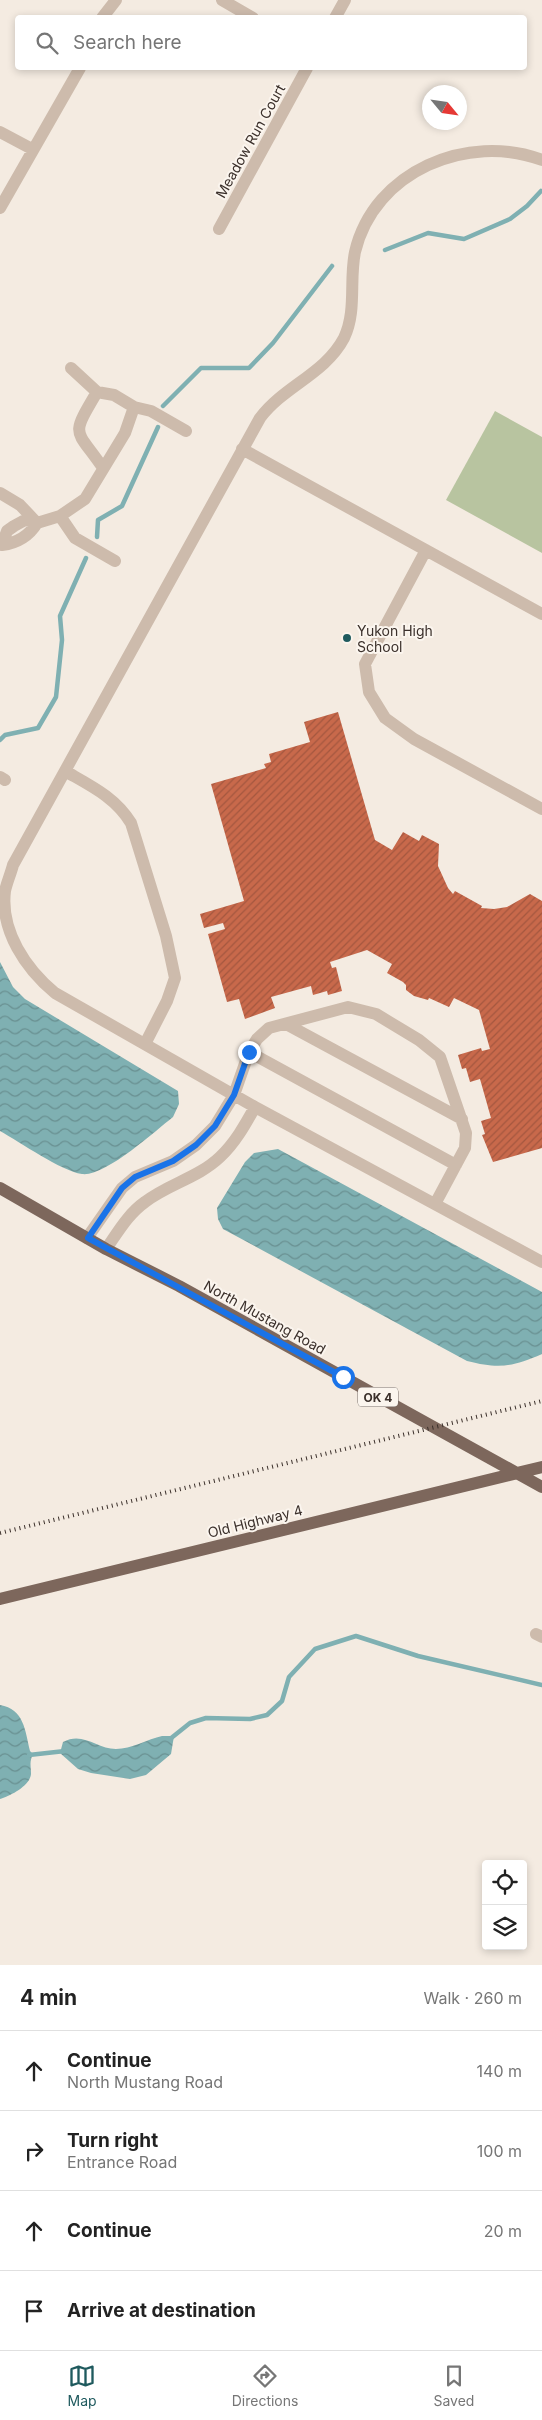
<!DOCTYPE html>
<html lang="en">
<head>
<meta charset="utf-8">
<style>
  :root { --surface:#fff; --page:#f6f6f6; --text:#222; --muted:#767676; --line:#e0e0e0; --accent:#1f5a5e }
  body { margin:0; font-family:Inter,sans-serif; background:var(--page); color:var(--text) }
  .controls { position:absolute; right:15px; bottom:15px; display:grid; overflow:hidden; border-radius:5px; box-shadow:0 2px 8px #0003 }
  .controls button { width:45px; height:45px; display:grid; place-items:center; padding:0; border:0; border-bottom:1px solid var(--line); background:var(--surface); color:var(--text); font:25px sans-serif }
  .compass { position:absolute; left:422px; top:85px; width:45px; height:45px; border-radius:50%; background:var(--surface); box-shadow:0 2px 8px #0003; rotate:119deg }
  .stop { position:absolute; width:15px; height:15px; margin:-11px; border:4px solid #1a73e8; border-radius:50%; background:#fff }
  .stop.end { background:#1a73e8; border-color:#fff; box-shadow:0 1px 5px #0008 }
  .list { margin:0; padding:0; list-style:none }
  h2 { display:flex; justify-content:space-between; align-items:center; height:65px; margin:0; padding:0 20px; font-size:21px }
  h2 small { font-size:16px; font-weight:400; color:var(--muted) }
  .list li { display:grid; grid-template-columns:32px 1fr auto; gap:15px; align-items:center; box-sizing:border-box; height:80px; padding:0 20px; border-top:1px solid var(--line) }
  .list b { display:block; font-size:19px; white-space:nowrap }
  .list p { margin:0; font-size:16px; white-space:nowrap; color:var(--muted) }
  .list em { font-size:16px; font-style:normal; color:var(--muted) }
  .icon { flex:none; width:28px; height:28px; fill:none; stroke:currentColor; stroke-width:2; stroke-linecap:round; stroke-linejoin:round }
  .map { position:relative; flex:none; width:542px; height:1965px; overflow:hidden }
  .search { position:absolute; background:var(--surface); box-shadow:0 2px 8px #0003; left:15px; right:15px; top:15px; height:55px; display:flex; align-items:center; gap:12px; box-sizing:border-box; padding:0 18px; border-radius:5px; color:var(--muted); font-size:19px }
  .sheet { height:385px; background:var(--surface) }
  nav { display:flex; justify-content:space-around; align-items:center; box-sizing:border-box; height:70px; border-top:1px solid var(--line); background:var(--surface); font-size:14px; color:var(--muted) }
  nav a { display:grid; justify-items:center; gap:2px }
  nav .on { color:var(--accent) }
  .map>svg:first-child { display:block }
  .garden { fill:#b8c4a0 }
  .water { fill:url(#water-waves) }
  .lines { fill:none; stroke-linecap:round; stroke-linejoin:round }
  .stream { stroke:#7fb0b2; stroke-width:4.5 }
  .building { fill:url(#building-hatch) }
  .minor { stroke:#cdbbac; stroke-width:12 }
  .major { stroke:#7d675c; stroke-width:12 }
  .rail { stroke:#3b302b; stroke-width:4; stroke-dasharray:1 4; stroke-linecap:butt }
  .route { stroke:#1a73e8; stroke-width:6 }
  .poi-dot { fill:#1f5a5e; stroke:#fbf5ee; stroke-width:2 }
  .labels { text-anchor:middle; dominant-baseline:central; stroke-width:4; stroke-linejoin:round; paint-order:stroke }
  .shield { fill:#fbf5ee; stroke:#756b66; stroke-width:1 }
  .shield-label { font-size:12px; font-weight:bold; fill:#3b302b }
  .street-label { font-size:14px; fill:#3b302b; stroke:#fbf5ee }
  .poi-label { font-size:14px; fill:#3b302b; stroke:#fbf5ee; text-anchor:start }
</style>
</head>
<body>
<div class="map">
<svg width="542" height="1965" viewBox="0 0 542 1965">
  <defs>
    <pattern id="water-waves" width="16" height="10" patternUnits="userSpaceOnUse" patternTransform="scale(1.25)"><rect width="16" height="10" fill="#7fb0b2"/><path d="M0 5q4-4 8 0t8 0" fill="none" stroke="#699091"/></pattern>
    <pattern id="building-hatch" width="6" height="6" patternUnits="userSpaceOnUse" patternTransform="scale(1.25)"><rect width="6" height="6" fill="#c8694b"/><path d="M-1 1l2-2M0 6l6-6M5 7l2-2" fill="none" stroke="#a4573f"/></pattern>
  </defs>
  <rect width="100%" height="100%" fill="#f4ebe1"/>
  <!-- garden -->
  <path class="garden" d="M495,411L542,437V553L446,500Z"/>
  <!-- water -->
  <path class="water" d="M0,962L13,987L25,999L178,1091L179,1104L173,1117C155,1131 105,1177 82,1174C61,1171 20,1142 0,1131Z
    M278,1149L542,1292V1354C512,1367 499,1369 467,1361L223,1229L218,1219L217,1208L245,1162L254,1153Z
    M0,1705C24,1709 25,1730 30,1751L33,1754C29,1762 31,1766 31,1774C30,1786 10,1796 0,1799Z
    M162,1736H174L171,1754L146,1775L130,1779L91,1773L78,1769L60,1753L63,1742C83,1731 97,1749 116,1749C131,1749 148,1739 162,1736Z"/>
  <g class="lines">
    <!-- stream -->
    <path class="stream" d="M385,250L428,233L464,239L510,219L527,206L541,191
      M163,406L201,368H249L273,343L332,266
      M97,537L98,520L122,506L158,427
      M0,740L5,735L38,728L56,697L62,640L60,616L86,558
      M170,1739L190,1723L206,1718L250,1719L267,1715L282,1701L289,1677L315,1649L356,1636L418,1656L542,1685
      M29,1755L65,1751"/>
  </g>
  <!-- building -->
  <path class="building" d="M338,712L375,840L392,850L403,832L419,841L422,835L439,844L438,866L448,888L453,894L455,891L482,906L481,908L494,909L507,907L530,894L542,901V1148L493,1162L482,1135L485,1134L481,1121L491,1118L480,1079L470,1082L466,1068L462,1069L458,1055L481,1048L482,1051L490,1049L479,1010L454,998L449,1007L429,998L428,1000L414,996L406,990V985L403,982L387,973L392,964L367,950L330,962L332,968L336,967L342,991L328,995L327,991L313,995L311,986L271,997L275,1008L245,1019L239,999L227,1002L208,934L225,929L223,923L204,928L200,914L244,901L211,784L266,768L264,764L271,762L269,754L310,742L304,722Z"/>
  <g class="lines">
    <!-- minor -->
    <path class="minor" d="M222,0L253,18
      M102,18L116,0
      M335,18L345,0
      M0,132L32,149
      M542,160C468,132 374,171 355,252C349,280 357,311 344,338C325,374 284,386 260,418L13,865C11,873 7,882 5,891C0,931 26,969 55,993L255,1107L542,1262
      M0,208L80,68
      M219,229L307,68
      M71,368L97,392L114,395L134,407L151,411L186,431
      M97,392C70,438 75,427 103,468
      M242,449L542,614
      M0,493L20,505L37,523
      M60,516L75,538L115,561
      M37,523C29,536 17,543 2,545L7,531L14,526L25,520L37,523L60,516L85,499L125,433L134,407
      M426,550L365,664L369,692L385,718L414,739L542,809
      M65,771C91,786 115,797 131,823L166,936L175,978L167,1001L145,1044
      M0,777L5,780
      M286,1024L462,1119
      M249,1052L456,1165
      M87,1238L122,1188L135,1177L173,1161L196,1145L215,1126L234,1095L249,1052L257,1039L269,1028L348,1007L376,1014L419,1040L440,1057L466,1133L465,1148L435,1204
      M106,1249C118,1232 128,1214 145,1202C168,1184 198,1178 220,1157C235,1143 245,1125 255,1107
      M536,1634L542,1637"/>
    <!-- major -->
    <path class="major" d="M0,1188L106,1249L179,1286L542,1487
      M0,1599L542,1467"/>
    <!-- rail -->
    <path class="rail" d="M0,1533L542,1401"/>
  </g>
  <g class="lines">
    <!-- route -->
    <path class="route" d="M249,1052L234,1095L215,1126L196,1145L173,1161L135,1177L122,1188L88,1238L343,1377"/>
  </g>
  <!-- markers -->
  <circle class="poi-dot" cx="347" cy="638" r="5"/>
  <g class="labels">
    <!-- shield labels -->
    <rect class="shield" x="358" y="1387.5" width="40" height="19" rx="4"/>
    <g class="shield-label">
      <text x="378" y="1397">OK 4</text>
    </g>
    <!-- street labels -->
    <g class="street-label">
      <text transform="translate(250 141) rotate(-61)">Meadow Run Court</text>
      <text transform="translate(265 1317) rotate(29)">North Mustang Road</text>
      <text transform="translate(255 1521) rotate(-14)">Old Highway 4</text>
    </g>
    <!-- poi labels -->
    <g class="poi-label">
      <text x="357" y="630">Yukon High<tspan x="357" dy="16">School</tspan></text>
    </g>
  </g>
</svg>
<div class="controls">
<button><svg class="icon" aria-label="locate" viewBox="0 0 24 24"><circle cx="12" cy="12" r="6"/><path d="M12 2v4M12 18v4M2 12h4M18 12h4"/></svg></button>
<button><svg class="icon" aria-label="layers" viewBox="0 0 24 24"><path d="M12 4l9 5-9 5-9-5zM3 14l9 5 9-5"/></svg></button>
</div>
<svg class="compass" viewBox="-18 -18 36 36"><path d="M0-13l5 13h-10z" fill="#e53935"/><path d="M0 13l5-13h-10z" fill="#767676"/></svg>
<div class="stop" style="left:343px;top:1377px"></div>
<div class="stop end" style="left:249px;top:1052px"></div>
<div class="search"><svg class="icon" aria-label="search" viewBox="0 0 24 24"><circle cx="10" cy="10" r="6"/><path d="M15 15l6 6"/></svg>Search here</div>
</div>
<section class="sheet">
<h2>4 min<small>Walk · 260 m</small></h2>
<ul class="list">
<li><svg class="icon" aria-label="ahead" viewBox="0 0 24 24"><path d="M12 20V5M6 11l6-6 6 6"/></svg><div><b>Continue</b><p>North Mustang Road</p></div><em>140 m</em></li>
<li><svg class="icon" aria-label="right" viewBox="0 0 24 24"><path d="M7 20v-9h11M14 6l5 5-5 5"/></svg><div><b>Turn right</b><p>Entrance Road</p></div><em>100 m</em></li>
<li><svg class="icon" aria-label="ahead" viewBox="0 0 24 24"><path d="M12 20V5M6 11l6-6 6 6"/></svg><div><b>Continue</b></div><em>20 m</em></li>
<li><svg class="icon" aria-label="arrive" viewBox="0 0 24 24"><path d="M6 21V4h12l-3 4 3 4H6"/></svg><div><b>Arrive at destination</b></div></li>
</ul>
</section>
<nav>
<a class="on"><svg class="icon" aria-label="map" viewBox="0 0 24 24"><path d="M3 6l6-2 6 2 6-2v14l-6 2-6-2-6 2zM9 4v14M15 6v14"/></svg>Map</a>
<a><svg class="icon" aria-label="directions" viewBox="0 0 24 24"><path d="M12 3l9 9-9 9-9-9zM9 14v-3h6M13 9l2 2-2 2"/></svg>Directions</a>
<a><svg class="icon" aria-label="saved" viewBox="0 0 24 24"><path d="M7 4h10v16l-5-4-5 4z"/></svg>Saved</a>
</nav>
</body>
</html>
